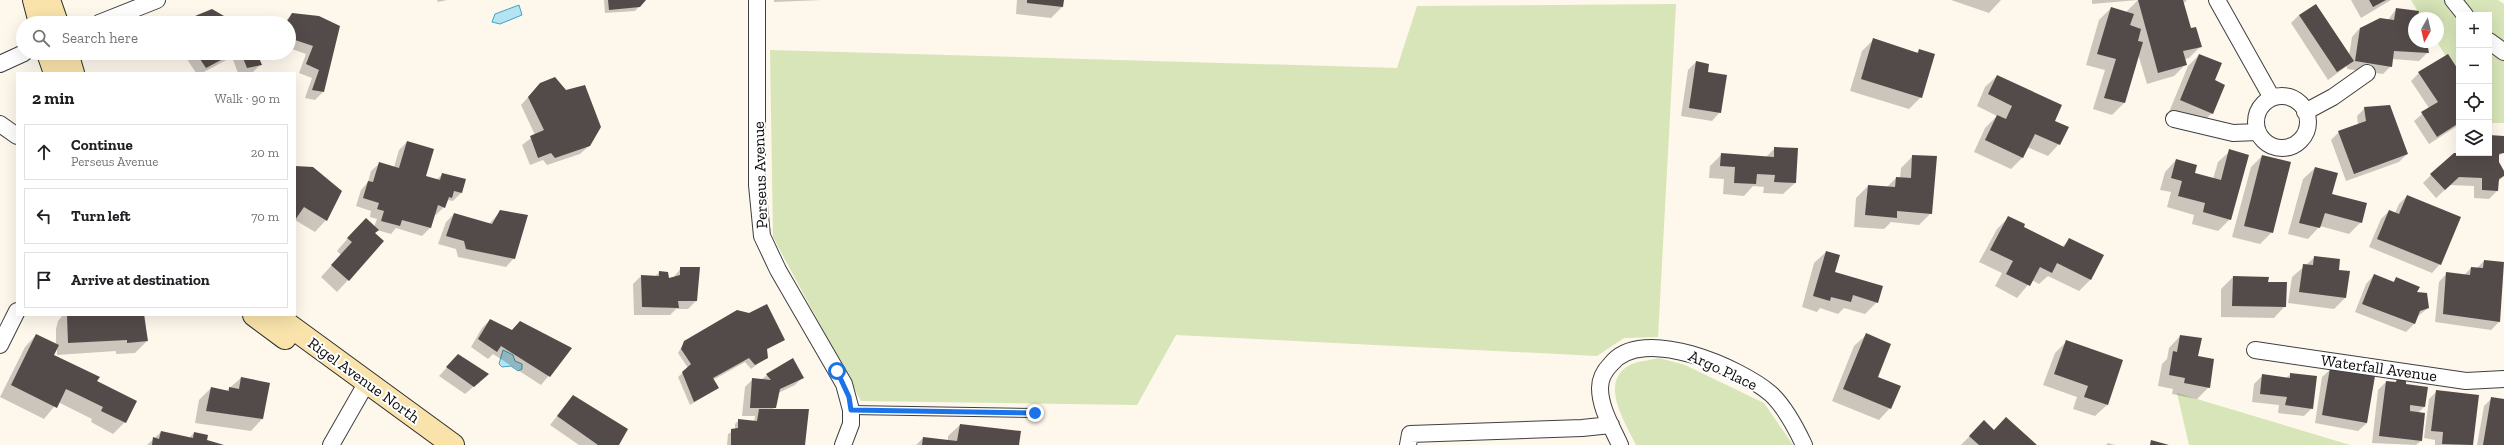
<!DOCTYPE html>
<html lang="en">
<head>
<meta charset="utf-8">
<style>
  :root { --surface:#fff; --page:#f6f6f6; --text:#202124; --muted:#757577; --line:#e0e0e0 }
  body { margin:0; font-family:"Zilla Slab",serif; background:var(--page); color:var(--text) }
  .controls { position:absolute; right:12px; top:12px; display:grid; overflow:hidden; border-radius:0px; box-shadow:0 4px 16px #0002 }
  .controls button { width:36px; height:36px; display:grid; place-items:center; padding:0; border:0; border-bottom:1px solid var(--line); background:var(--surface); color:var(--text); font:20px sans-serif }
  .compass { position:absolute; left:2408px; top:12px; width:36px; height:36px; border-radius:50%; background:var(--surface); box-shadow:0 4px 16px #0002; rotate:188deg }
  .stop { position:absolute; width:12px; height:12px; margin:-9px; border:3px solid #1a73e8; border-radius:50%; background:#fff }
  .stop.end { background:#1a73e8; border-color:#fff; box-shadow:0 1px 4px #0008 }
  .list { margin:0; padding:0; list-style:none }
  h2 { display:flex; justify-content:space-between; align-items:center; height:52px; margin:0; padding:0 16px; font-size:17px }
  h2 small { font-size:13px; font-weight:400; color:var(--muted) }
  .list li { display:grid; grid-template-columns:26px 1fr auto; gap:12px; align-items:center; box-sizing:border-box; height:56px; margin:0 8px 8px; padding:0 8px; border:1px solid var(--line); border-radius:0px }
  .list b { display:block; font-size:15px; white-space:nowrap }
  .list p { margin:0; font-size:13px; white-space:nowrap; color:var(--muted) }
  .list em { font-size:13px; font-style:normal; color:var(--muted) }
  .icon { flex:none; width:22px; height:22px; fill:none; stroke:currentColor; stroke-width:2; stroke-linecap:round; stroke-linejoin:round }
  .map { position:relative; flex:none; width:2504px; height:445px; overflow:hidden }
  .search { position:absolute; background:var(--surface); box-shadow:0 4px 16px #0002; left:16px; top:16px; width:280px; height:44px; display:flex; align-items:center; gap:10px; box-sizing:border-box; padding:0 14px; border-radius:22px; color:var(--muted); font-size:15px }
  .panel { position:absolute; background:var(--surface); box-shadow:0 4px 16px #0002; left:16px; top:72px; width:280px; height:244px; border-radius:0px }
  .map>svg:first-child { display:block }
  .green { fill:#d7e5b8 }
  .water { fill:#b4e4f1; stroke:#41a4c3 }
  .shadow { fill:#0003 }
  .building { fill:#534b49 }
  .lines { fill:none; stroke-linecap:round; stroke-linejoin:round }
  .service-casing { stroke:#3f3f3f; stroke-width:10 }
  .minor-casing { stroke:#3f3f3f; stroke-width:18 }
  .secondary-casing { stroke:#2e2e2e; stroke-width:24 }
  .service { stroke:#fff; stroke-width:8 }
  .minor { stroke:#fff; stroke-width:16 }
  .secondary { stroke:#f9e3ab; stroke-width:22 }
  .route { stroke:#1a73e8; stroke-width:5 }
  .labels { text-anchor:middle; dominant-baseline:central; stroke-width:4; stroke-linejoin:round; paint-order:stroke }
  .street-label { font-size:16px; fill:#0c0c0c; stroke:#fff }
</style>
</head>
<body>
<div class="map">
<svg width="2504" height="445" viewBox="0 0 2504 445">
  <rect width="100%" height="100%" fill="#fef7ec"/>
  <!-- green -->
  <path class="green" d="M2411,0H2498L2504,4V123H2489V15H2459V77L2437,42L2438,18H2422Z
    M1676,4L1658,337L1624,338L1597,356L1176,335L1137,405L861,401L773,237L770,50L1397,68L1417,6Z
    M1659,358L1685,365L1764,403L1793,445H1636C1625,422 1597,380 1632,364C1640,361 1651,360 1659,358Z
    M2177,393L2350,445H2189Z"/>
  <!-- water -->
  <path class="water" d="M519,5L522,15L500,24L492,22L495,14Z
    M503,350L513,355L515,361L522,364V369L518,371L511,366L502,367L499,364Z"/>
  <!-- shadow -->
  <path class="shadow" d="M437,0H447L438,2Z
    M604,0H645L635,11L605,13Z
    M774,0H822L774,2Z
    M1017,0H1063V6L1051,18L1016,14Z
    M1951,0H2001L1989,13Z
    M2092,0H2187L2183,4L2190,29L2201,46L2189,58L2185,59L2186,64L2174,76L2147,84L2138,54L2124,103L2112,115L2093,109L2105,70L2086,65L2099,20L2111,8L2126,12L2138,0L2092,4Z
    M2351,0H2391L2361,18Z
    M2396,9L2417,18H2414V42H2426L2427,53L2419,61L2392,59L2391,66L2383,74L2347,69V66L2328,80L2291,23L2299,15L2349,56L2352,37L2360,28L2388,20Z
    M292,14L319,17L323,92L315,100L305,98L312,78L299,73L306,54L289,48V23H284Z
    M1873,40L1916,53L1919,50L1921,97L1909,109L1850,91L1862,51Z
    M183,53H256L261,64L253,72L238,73L232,57L202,73H196Z
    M2199,55L2214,81L2212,113L2200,125L2169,112L2188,66Z
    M1696,62L1707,73L1720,112L1712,121L1681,116L1688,70Z
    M2419,73H2459V125L2429,144L2414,121L2429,108L2411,81Z
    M1997,76L2053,121L2059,144L2048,156L2027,147L2023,157L2011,169L1974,152L1985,128L1997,116L1977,106L1985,87Z
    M540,84L589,146L580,154L547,165L543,160L530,165L522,145L535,135L521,105Z
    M2365,108L2407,154L2399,162L2346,181L2331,140L2339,132L2358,125L2357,116Z
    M2489,136L2504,137L2503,152L2498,157V163L2504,175L2498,182L2497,191L2489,199L2474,198V186L2450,185L2436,198L2423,183L2431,175L2469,153H2489Z
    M407,142L425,177L436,180L443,174L464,180L461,193L453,201L448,200L444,207L436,215L434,214L430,228L422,236L396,228L391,234L377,230L348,280L337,292L321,277L341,255L337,251L354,231L374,227L377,219L370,217L371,211L356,206L361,190L368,182L371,171L380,163L394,167L399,150Z
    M1775,148L1795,183L1783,194L1763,193L1764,187L1753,186L1744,196L1723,194L1724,179L1709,178L1710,166L1722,154L1766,157Z
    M2230,151V219L2218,231L2192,224L2194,215L2167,207L2171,192L2160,190L2165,172L2176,160L2194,174L2213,179L2218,162Z
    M1913,156L1931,213L1919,225L1891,222L1884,229L1854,227L1856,198L1868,186L1886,188L1896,178H1900L1901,168Z
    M2262,156L2272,232L2260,244L2232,237L2251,167Z
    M295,167L326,220L315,232L295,220Z
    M2315,168L2331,195L2361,222L2349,234L2320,226L2308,239L2288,234L2303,179Z
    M2407,196L2440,264L2432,273L2369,247L2381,219L2389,211L2395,213L2399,204Z
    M501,211L514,258L506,267L458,257L456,249L438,244L446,222L454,214L489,224Z
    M2009,217L2022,227L2062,247L2070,239L2090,280L2079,291L2048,276L2039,284L2032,280L2017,298L1995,286L2002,273L1979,262L1997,229Z
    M1826,252L1834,272L1877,302L1865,314L1844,308L1838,314L1820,308L1817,312L1802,307L1814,263Z
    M2315,257L2337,270L2345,298L2334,309L2288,303L2292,277Z
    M2484,261L2499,322L2491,330L2435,322L2439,282L2447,273L2464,275L2471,268H2477Z
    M681,268L696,301L688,309H676L670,315H634L633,284L641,276L655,277L659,272L668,279L673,278Z
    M2374,275L2392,283L2396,279L2416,293L2428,308L2417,317L2414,324L2406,332L2355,312L2366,284Z
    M2233,277L2267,283L2285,306L2274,318L2221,317V289Z
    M63,315H143L145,317L147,341L135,353L116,354V351L57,355V348L53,355L96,382L125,422L113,434L91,422L92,419L58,402L44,419L0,397L25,347L36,335L56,345V329L58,321Z
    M490,320L511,331L520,322L571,349L541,385L493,354L488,359L471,347L482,328Z
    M1866,335L1876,377L1890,408L1879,420L1832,401L1854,346Z
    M2180,336L2197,357L2209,387L2197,399L2172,394L2173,389L2158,386L2162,364L2167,359L2169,348Z
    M784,340L766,350L767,357L751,369L745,362L713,380L718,388L690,405L678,377L688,368L678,353L685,341Z
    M2067,341L2122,361L2107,405L2095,416L2073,409L2077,397L2043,385L2055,353Z
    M450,364L479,382L465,394L439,376Z
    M2331,369L2367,423L2358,431L2315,423L2322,377Z
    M2291,374L2312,408L2304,416L2278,413L2279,405L2252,402L2254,384L2263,375L2286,378Z
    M767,375L803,377L795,385L778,393L773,410L804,445H727L728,434L735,430V424L739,420L754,422L755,416H742L745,387L753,379L761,380Z
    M241,378L269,383L262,419L251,431L195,423L199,400L211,388L226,391Z
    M2397,380L2424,407L2418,413L2421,441L2416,445L2372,443L2378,390L2386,382L2394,383Z
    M2437,391L2478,396L2472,445H2435V440L2424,438L2429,399Z
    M573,396L617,445H579L550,425Z
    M2492,398L2504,400V445H2477L2484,406Z
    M1984,421L1994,430L2036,445H1961Z
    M960,425L1018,445H916L923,438L948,441V436Z
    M161,432L189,438L194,433L206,441L222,445H147Z
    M2108,443L2115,445H2106Z"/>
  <!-- building -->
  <path class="building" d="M608,0H646L640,7L609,10Z
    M1027,0H1064L1063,7L1027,3Z
    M2138,0H2183L2191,28L2196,27L2202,47L2183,51L2187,65L2158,73Z
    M2369,0H2386L2373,7Z
    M2316,4L2354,61L2337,72L2299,15Z
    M2111,7L2134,14L2130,25L2141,29L2138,41L2143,42L2125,103L2104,98L2116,59L2097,54Z
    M2396,8L2419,11L2418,18H2414V42H2427L2429,53L2394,51L2392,67L2355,61L2360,28L2380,18L2394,20Z
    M212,9L236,23H178Z
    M292,13L319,16L340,26L324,92L312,90L319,70L306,64L313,46L289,38V23H286Z
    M1873,38L1918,53L1919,49L1935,54L1922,98L1861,79Z
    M196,53H234L206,68Z
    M241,53H257L262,65L247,68Z
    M2199,54L2222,63L2215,80L2225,85L2213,114L2180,100Z
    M2448,54L2459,71V123L2437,137L2421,112L2438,102L2418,72Z
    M1696,61L1709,64L1708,72L1727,75L1721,113L1689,108Z
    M1997,75L2062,105L2055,121L2069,127L2060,145L2035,134L2023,158L1985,140L1997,115L2006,119L2012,106L1988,94Z
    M555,77L566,90L585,85L601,127L590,146L555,158L551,153L538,158L530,136L544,130L528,97L540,83Z
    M2390,105L2408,154L2354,174L2338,131L2366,121L2364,107Z
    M2489,135L2504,136V153L2499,154V162L2504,171V176L2499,179L2498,191L2482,190V178L2459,177L2445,190L2430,174L2454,153H2489Z
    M407,141L434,149L426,176L440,180L442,173L466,179L462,193L454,191L452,198L449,197L445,208L438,205L431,228L402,220L400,226L381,221L384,211L377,209L379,203L363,198L368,181L373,182L379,162L399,168Z
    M1774,147L1798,148L1796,183L1774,182L1775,175L1757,174L1756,184L1734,183L1735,167L1720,166L1721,153L1774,157Z
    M2229,149L2249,155L2231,220L2203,212L2205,203L2178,196L2182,181L2171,178L2176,159L2197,165L2195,173L2221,180Z
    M1912,155L1937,156L1932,214L1897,211V218L1865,215L1868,185L1895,187L1896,177L1911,178Z
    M2262,155L2291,162L2273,233L2244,226Z
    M295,166L313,167L342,191L327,221L304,207L295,220Z
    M2315,167L2338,173L2332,194L2367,203L2362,223L2325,213L2320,228L2299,223Z
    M2407,195L2461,217L2441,265L2377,239L2389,210L2399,214Z
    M500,210L528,215L515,259L466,249L464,241L446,236L454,213L492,224Z
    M2008,216L2025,224L2024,227L2064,247L2069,238L2104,255L2091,280L2057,263L2052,273L2040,267L2030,286L2006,274L2013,261L1990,250Z
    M366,218L379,230L375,233L384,241L349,281L331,265L352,242L347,238Z
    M1826,251L1840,255L1835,272L1883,286L1878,303L1853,295L1851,302L1831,297L1830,301L1813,296Z
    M2314,256L2340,259L2339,270L2350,271L2346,298L2299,292L2303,264L2313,265Z
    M2484,260L2504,262L2500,322L2443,314L2446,272L2470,275L2471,267L2483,268Z
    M680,267H700L697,301H678L679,308L642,307L641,275L659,276V271L668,272L669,278L680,275Z
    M2374,274L2394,282L2396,277L2420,287L2417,292L2427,293L2429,308L2420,311L2415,324L2362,304Z
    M2233,276L2269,277L2268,282H2287L2286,307L2232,306Z
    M767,304L785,340L767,349L768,358L755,365L749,358L713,378L719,388L694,402L682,372L691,364L681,349L684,341L737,310L749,313Z
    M67,315H144L148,341L127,343V340L68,343Z
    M490,319L512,330L520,321L572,348L550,377L501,346L497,352L478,339Z
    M1866,333L1891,344L1878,377L1901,386L1891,409L1843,389Z
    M36,334L59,345L54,355L100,377L97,381L137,401L126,423L101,411L103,407L66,389L57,408L11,385Z
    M2180,335L2202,338L2198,356L2214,359L2210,388L2184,383L2185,378L2169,375L2173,351L2177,352Z
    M2066,340L2123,360L2108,405L2084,397L2088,386L2054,374Z
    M458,354L489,374L474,387L446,367Z
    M793,358L804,378L780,389L776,408H750L752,378L771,380L766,374Z
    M2330,368L2375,376L2367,423L2322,415Z
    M2290,373L2317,376L2313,409L2285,405L2287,397L2260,394L2262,374L2290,378Z
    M241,377L270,383L263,419L206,411L211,387L229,391V387L239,389Z
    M2397,379L2406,380V384L2428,387L2425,407L2410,405V411L2425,413L2422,441L2379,436L2386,381L2396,382Z
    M2436,390L2479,395L2473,445L2442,444L2443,432L2431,431Z
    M573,395L628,429L619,445H598L557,416Z
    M2491,397L2504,399V445H2483Z
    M759,409H809L805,445H731V429L738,428V419L757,421Z
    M2006,417L2037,445H1979L1969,436L1984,420L1994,430Z
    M960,424L1021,431L1019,445H922L923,437L957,441Z
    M161,431L193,438L194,432L208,435L207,440L224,445H152L153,437L159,439Z
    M2151,440L2169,445H2150Z"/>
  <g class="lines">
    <!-- service casing -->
    <g class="service-casing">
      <path id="service" d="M851,410L1035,413"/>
    </g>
    <!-- minor casing -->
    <g class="minor-casing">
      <path id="minor" d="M757,0V185L762,236L778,270L844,384L851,410V424L843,445
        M2217,0L2272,98
        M2453,0L2465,15
        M99,23L157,0
        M2489,41L2504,52
        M0,64L24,53
        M2256 122a26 26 0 1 1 52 0a26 26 0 1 1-52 0Z
        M2305,112L2333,97L2367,73
        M2174,119L2233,133L2258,132
        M0,124L17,136
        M0,345L17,311
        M2255,350L2466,381L2504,379
        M331,445L367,382
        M1408,445L1410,434L1582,428L1611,425
        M1620,445C1612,427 1600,408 1600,388C1600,379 1605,370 1611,364C1642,324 1741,368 1771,394C1785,407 1796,428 1804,445"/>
    </g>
    <!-- secondary casing -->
    <g class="secondary-casing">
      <path id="secondary" d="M34,0L40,23
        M49,0L57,23
        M48,53L55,73
        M67,53L73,73
        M254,315L285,338
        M275,315L453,445"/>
    </g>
    <!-- service -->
    <use href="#service" class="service"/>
    <!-- minor -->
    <use href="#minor" class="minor"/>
    <!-- secondary -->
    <use href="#secondary" class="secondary"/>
  </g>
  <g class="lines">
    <!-- route -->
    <path class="route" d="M837,371L849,397L851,410L1035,413"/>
  </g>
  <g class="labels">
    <!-- street labels -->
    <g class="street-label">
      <text transform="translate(760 175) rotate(-92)">Perseus Avenue</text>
      <text transform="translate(2379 368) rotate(8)">Waterfall Avenue</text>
      <text transform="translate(1723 370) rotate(25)">Argo Place</text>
      <text transform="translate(364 380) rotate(36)">Rigel Avenue North</text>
    </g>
  </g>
</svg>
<div class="controls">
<button>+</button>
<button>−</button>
<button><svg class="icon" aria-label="locate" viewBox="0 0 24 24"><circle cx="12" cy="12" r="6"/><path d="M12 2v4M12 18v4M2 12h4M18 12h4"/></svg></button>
<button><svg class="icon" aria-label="layers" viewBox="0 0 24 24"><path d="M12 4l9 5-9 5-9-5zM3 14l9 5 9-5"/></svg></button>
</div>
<svg class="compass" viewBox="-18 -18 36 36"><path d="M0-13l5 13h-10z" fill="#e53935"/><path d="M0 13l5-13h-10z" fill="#757577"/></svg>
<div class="stop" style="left:837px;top:371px"></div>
<div class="stop end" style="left:1035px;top:413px"></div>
<div class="search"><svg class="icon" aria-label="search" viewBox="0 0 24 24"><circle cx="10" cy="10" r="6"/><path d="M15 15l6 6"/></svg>Search here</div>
<section class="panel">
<h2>2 min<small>Walk · 90 m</small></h2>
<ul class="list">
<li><svg class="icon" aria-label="ahead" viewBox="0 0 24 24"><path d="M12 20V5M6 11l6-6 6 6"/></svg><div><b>Continue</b><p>Perseus Avenue</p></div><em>20 m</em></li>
<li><svg class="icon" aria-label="left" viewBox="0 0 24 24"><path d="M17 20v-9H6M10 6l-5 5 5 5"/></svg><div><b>Turn left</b></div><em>70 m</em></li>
<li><svg class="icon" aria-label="arrive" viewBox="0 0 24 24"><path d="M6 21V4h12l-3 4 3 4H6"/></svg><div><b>Arrive at destination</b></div></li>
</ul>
</section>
</div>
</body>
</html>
